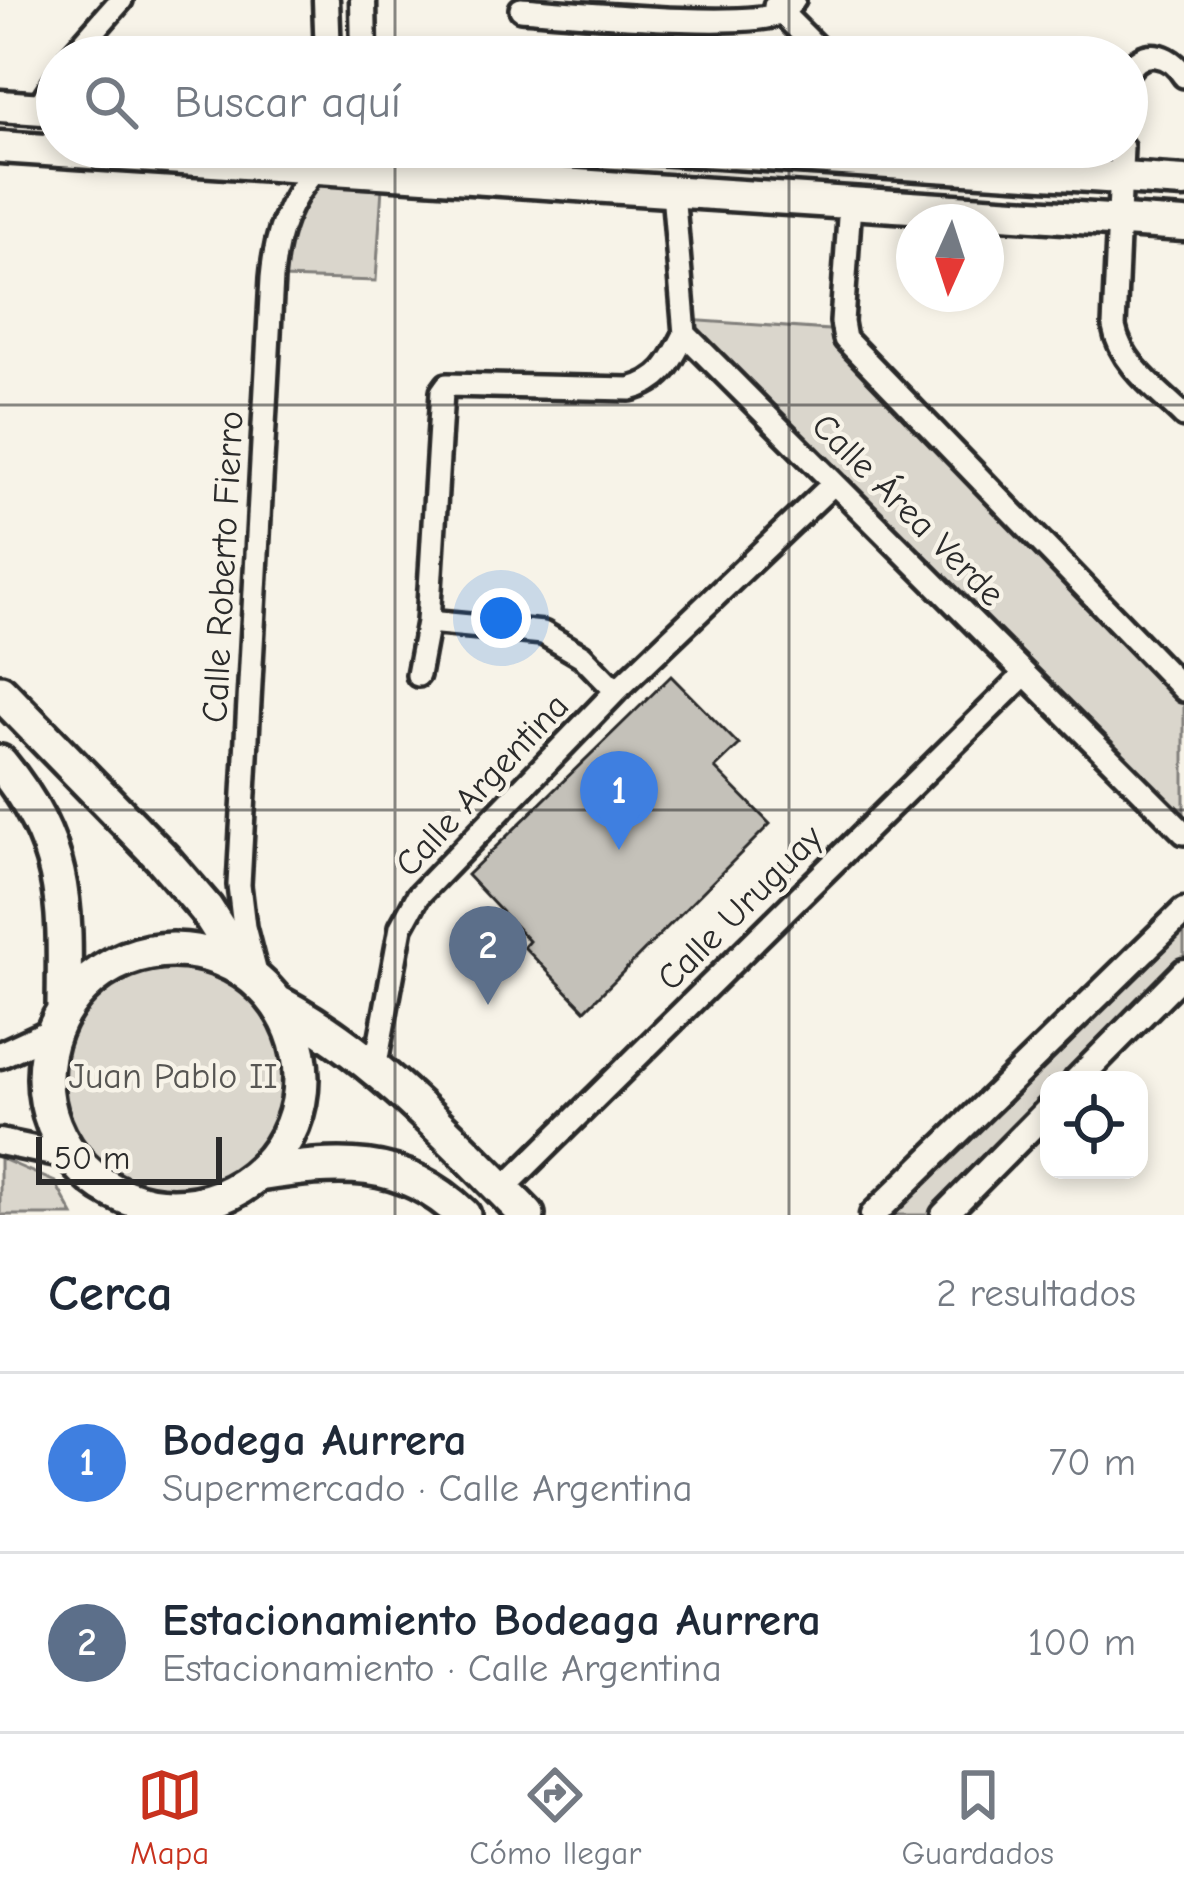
<!DOCTYPE html>
<html lang="es">
<head>
<meta charset="utf-8">
<style>
  :root { --surface:#fff; --page:#f2f2f3; --text:#1f2937; --muted:#747a83; --line:#e0e1e3; --accent:#c8321e }
  body { margin:0; font-family:"Comic Neue",sans-serif; background:var(--page); color:var(--text) }
  .controls { position:absolute; right:36px; bottom:36px; display:grid; overflow:hidden; border-radius:24px; box-shadow:0 6px 18px #0003 }
  .controls button { width:108px; height:108px; display:grid; place-items:center; padding:0; border:0; border-bottom:3px solid var(--line); background:var(--surface); color:var(--text); font:60px sans-serif }
  .compass { position:absolute; left:896px; top:204px; width:108px; height:108px; border-radius:50%; background:var(--surface); box-shadow:0 6px 18px #0003; rotate:183deg }
  .scale { position:absolute; left:36px; bottom:30px; width:186px; box-sizing:border-box; padding-left:12px; border:6px solid #2b2b2b; border-top:0; font-size:33px; line-height:42px; white-space:nowrap; color:#2b2b2b; -webkit-text-stroke:9px #f7f3e8; paint-order:stroke }
  .you { position:absolute; left:501px; top:618px; width:42px; height:42px; margin:-30px; border:9px solid #fff; border-radius:50%; background:#1a73e8; box-shadow:0 0 0 18px #1a73e833 }
  .badge { display:grid; place-items:center; width:78px; height:78px; border-radius:50%; background:var(--accent); color:#fff; font-size:39px; font-weight:700 }
  .pin { position:absolute; translate:-50% -99px; filter:drop-shadow(0 3px 6px #0008) }
  .pin::after { content:''; position:absolute; top:63px; width:42px; height:36px; background:inherit; clip-path:polygon(0 0,100% 0,50% 100%) }
  .list { margin:0; padding:0; list-style:none }
  h2 { display:flex; justify-content:space-between; align-items:center; height:156px; margin:0; padding:0 48px; font-size:51px }
  h2 small { font-size:39px; font-weight:400; color:var(--muted) }
  .list li { display:grid; grid-template-columns:78px 1fr auto; gap:36px; align-items:center; box-sizing:border-box; height:180px; padding:0 48px; border-top:3px solid var(--line) }
  .list b { display:block; font-size:45px; white-space:nowrap }
  .list p { margin:0; font-size:39px; white-space:nowrap; color:var(--muted) }
  .list em { font-size:39px; font-style:normal; color:var(--muted) }
  .icon { flex:none; width:66px; height:66px; fill:none; stroke:currentColor; stroke-width:2; stroke-linecap:round; stroke-linejoin:round }
  .map { position:relative; flex:none; width:1184px; height:1215px; overflow:hidden }
  .search { position:absolute; background:var(--surface); box-shadow:0 6px 18px #0003; left:36px; right:36px; top:36px; height:132px; display:flex; align-items:center; gap:30px; box-sizing:border-box; padding:0 42px; border-radius:66px; color:var(--muted); font-size:45px }
  .sheet { height:516px; background:var(--surface) }
  nav { display:flex; justify-content:space-around; align-items:center; box-sizing:border-box; height:168px; border-top:3px solid var(--line); background:var(--surface); font-size:33px; color:var(--muted) }
  nav a { display:grid; justify-items:center; gap:6px }
  nav .on { color:var(--accent) }
  .map>svg:first-child { display:block }
  .green { fill:#dad6cc; stroke:#82807c; stroke-width:3 }
  .building { fill:#c4c1b9; stroke:#2b2b2b; stroke-width:3 }
  .lines { fill:none; stroke-linecap:round; stroke-linejoin:round }
  .minor-casing { stroke:#2b2b2b; stroke-width:30 }
  .tertiary-casing { stroke:#2b2b2b; stroke-width:33 }
  .secondary-casing { stroke:#2b2b2b; stroke-width:39 }
  .primary-casing { stroke:#2b2b2b; stroke-width:42 }
  .minor { stroke:#f7f3e8; stroke-width:21 }
  .tertiary { stroke:#f7f3e8; stroke-width:24 }
  .secondary { stroke:#f7f3e8; stroke-width:30 }
  .primary { stroke:#f7f3e8; stroke-width:33 }
  .grid { fill:none; stroke:#2b2b2b; stroke-width:3; stroke-opacity:0.55 }
  .labels { text-anchor:middle; dominant-baseline:central; stroke-width:9; stroke-linejoin:round; paint-order:stroke }
  .street-label { font-size:36px; fill:#2b2b2b; stroke:#f7f3e8 }
  .park-label { font-size:36px; fill:#575653; stroke:#f7f3e8 }
</style>
</head>
<body>
<div class="map">
<svg width="1184" height="1215" viewBox="0 0 1184 1215">
  <rect width="100%" height="100%" fill="#f7f3e8"/>
  <filter id="ink" filterUnits="userSpaceOnUse"><feTurbulence type="fractalNoise" baseFrequency=".00833" numOctaves="2"/><feDisplacementMap in="SourceGraphic" scale="24" xChannelSelector="R" yChannelSelector="G"/><feConvolveMatrix kernelMatrix="1 2 1 2 8 2 1 2 1" color-interpolation-filters="sRGB"/></filter>
  <g filter="url(#ink)">
    <!-- green -->
    <path class="green" d="M307,182L382,187L376,281L282,278L287,233Z
      M687,320L843,331L1184,690V833L686,334Z
      M1184,915V967L1072,1080H1049V1104L939,1215H877Z
      M59 1076a114 114 0 1 1 228 0a114 114 0 1 1-228 0Z
      M0,1158L55,1182L73,1215H0Z"/>
    <!-- building -->
    <path class="building" d="M671,676L739,745L715,768L770,824L585,1010L524,947L529,941L467,875Z"/>
    <g class="lines">
      <!-- minor casing -->
      <g class="minor-casing">
        <path id="minor" d="M775,6L826,57
          M521,9C568,12 746,30 781,13C782,13 793,1 794,0
          M71,57L121,0
          M1127,73C1142,46 1170,53 1184,76
          M37,109L57,78
          M1122,147L1114,327C1121,365 1158,390 1184,416
          M673,192L685,334L1184,833
          M850,203L842,322L845,339L1184,690
          M428,622L543,633L582,656L616,691
          M418,675L428,622L442,392L447,385L630,389C662,381 671,362 685,334
          M258,981L244,927L239,885L272,278C276,234 287,201 317,168
          M375,1069L401,927L418,896L616,691L834,483
          M502,1190L1025,674"/>
      </g>
      <!-- tertiary casing -->
      <g class="tertiary-casing">
        <path id="tertiary" d="M326,0L328,57
          M363,0L364,57
          M0,1055L52,1031
          M1077,1080L1184,972
          M0,1142L72,1157
          M873,1215L1184,911
          M944,1215L1049,1109"/>
      </g>
      <!-- secondary casing -->
      <g class="secondary-casing">
        <path id="secondary" d="M0,106L57,110
          M0,147L1184,225
          M640,147L1184,182"/>
      </g>
      <!-- primary casing -->
      <g class="primary-casing">
        <path id="primary" d="M0,692L163,859L206,909L220,931L229,962
          M0,763C69,847 65,905 64,1008
          M45 1078a128 128 0 1 1 256 0a128 128 0 1 1-256 0Z
          M278,1003C374,1054 451,1138 527,1215
          M258,1174C337,1162 401,1155 463,1215"/>
      </g>
      <!-- minor -->
      <use href="#minor" class="minor"/>
      <!-- tertiary -->
      <use href="#tertiary" class="tertiary"/>
      <!-- secondary -->
      <use href="#secondary" class="secondary"/>
      <!-- primary -->
      <use href="#primary" class="primary"/>
    </g>
  </g>
  <!-- grid -->
  <path class="grid" d="M395,0V57M789,0V57M395,147V1215M789,147V1215M0,405H1184M0,810H1184"/>
  <g class="labels">
    <!-- street labels -->
    <g class="street-label">
      <text transform="translate(908 510) rotate(45)">Calle Área Verde</text>
      <text transform="translate(223 567) rotate(-87)">Calle Roberto Fierro</text>
      <text transform="translate(482 785) rotate(-47)">Calle Argentina</text>
      <text transform="translate(740 908) rotate(-45)">Calle Uruguay</text>
    </g>
    <!-- park labels -->
    <g class="park-label">
      <text x="173" y="1076">Juan Pablo II</text>
    </g>
  </g>
</svg>
<div class="controls">
<button><svg class="icon" aria-label="locate" viewBox="0 0 24 24"><circle cx="12" cy="12" r="6"/><path d="M12 2v4M12 18v4M2 12h4M18 12h4"/></svg></button>
</div>
<svg class="compass" viewBox="-18 -18 36 36"><path d="M0-13l5 13h-10z" fill="#e53935"/><path d="M0 13l5-13h-10z" fill="#747a83"/></svg>
<div class="scale">50 m</div>
<div class="you"></div>
<div class="pin badge" style="left:619px;top:850px;background:#3f7fe0">1</div>
<div class="pin badge" style="left:488px;top:1005px;background:#5c6f8a">2</div>
<div class="search"><svg class="icon" aria-label="search" viewBox="0 0 24 24"><circle cx="10" cy="10" r="6"/><path d="M15 15l6 6"/></svg>Buscar aquí</div>
</div>
<section class="sheet">
<h2>Cerca<small>2 resultados</small></h2>
<ul class="list">
<li><span class="badge" style="background:#3f7fe0">1</span><div><b>Bodega Aurrera</b><p>Supermercado · Calle Argentina</p></div><em>70 m</em></li>
<li><span class="badge" style="background:#5c6f8a">2</span><div><b>Estacionamiento Bodeaga Aurrera</b><p>Estacionamiento · Calle Argentina</p></div><em>100 m</em></li>
</ul>
</section>
<nav>
<a class="on"><svg class="icon" aria-label="map" viewBox="0 0 24 24"><path d="M3 6l6-2 6 2 6-2v14l-6 2-6-2-6 2zM9 4v14M15 6v14"/></svg>Mapa</a>
<a><svg class="icon" aria-label="directions" viewBox="0 0 24 24"><path d="M12 3l9 9-9 9-9-9zM9 14v-3h6M13 9l2 2-2 2"/></svg>Cómo llegar</a>
<a><svg class="icon" aria-label="saved" viewBox="0 0 24 24"><path d="M7 4h10v16l-5-4-5 4z"/></svg>Guardados</a>
</nav>
</body>
</html>
